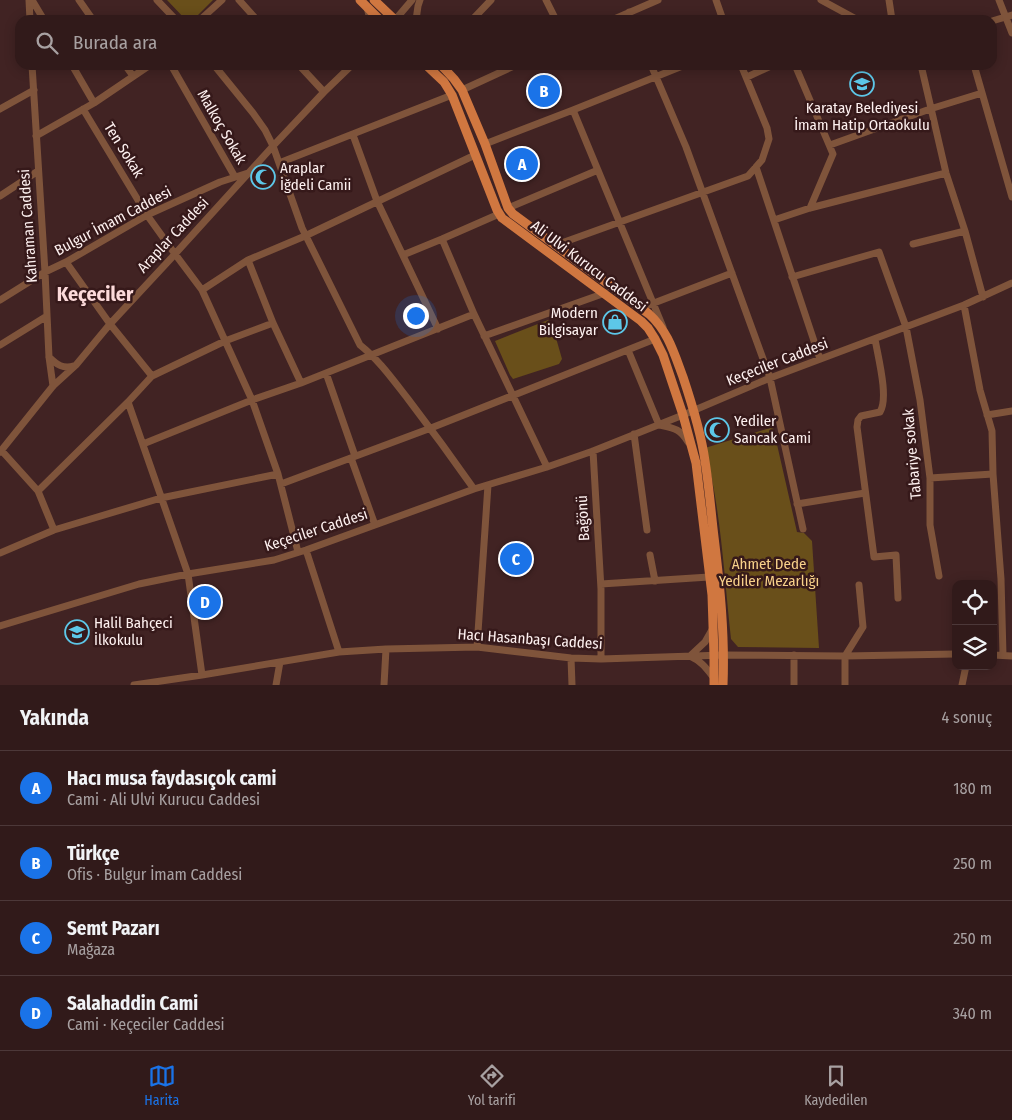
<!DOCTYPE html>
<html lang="tr">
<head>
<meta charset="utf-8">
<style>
  :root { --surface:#311a1a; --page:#392323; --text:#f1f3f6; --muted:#a8a1a2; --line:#4c3839; --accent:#1a73e8 }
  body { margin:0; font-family:"Fira Sans Condensed",sans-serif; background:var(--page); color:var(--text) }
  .controls { position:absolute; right:15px; bottom:15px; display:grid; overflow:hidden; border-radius:10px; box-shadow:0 2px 12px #0003 }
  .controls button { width:45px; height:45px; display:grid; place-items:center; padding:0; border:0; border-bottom:1px solid var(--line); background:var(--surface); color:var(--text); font:25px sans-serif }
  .you { position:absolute; left:415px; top:315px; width:18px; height:18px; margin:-12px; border:4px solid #fff; border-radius:50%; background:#1a73e8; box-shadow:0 0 0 8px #1a73e833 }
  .badge { display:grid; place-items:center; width:32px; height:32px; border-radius:50%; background:var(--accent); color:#fff; font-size:16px; font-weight:700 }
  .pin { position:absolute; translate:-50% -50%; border:2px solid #fff; box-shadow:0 1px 5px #0006 }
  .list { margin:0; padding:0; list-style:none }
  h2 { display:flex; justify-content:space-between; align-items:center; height:65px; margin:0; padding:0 20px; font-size:21px }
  h2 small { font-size:16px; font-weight:400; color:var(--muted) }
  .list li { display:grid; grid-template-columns:32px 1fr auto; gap:15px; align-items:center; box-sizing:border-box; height:75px; padding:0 20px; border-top:1px solid var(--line) }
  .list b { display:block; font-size:19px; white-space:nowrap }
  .list p { margin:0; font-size:16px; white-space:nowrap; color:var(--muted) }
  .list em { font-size:16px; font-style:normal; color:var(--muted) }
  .icon { flex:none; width:28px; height:28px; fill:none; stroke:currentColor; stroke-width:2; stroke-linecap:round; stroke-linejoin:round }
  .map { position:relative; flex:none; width:1012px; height:685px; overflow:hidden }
  .search { position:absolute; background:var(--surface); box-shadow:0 2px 12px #0003; left:15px; right:15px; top:15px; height:55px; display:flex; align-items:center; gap:12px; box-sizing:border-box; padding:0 18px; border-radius:15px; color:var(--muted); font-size:19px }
  .sheet { height:365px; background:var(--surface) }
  nav { display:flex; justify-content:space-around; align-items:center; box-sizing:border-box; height:70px; border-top:1px solid var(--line); background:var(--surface); font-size:14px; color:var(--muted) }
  nav a { display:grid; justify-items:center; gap:2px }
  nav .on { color:var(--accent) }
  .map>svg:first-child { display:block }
  .green { fill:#694f1a }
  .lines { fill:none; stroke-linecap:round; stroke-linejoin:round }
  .minor { stroke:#7f543b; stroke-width:7 }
  .major { stroke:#d07740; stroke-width:9 }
  .labels { text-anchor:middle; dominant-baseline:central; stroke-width:5; stroke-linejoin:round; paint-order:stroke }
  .poi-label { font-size:15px; fill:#fef1f0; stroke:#36191a; text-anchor:start }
  .street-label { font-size:15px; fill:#fef1f0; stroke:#36191a }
  .park-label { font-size:15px; fill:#f8d18a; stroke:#36191a }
  .district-label { font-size:20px; font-weight:bold; fill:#fcdada; stroke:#36191a }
</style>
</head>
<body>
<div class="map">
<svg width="1012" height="685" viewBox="0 0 1012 685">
  <rect width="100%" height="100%" fill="#412323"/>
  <!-- green -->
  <path class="green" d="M167,0H213L193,20H186Z
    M548,320L552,324L562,359L559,364L513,379L510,375L495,341Z
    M773,427L797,532L804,533L812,541L819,648L738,647L731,639C724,575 721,510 705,448Z"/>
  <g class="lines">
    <!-- minor -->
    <path class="minor" d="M29,0L30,20
      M32,0L44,20
      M79,0L93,20
      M157,0L176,20
      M239,0L257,20
      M546,0L556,20
      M716,0L723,20
      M821,0L858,20
      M889,0L892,20
      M999,0L1012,33
      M367,7L370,20
      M629,12L632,20
      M200,20L222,0
      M395,20L412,0
      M416,20L418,6L420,0
      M472,20L491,0
      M612,20L658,0
      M992,21L1012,15
      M32,65L45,272L49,357L53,386
      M72,65L94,103
      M125,65L133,76
      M171,65L235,177
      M214,65L253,113L265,130L273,146L302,228L360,345C379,360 393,380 408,399C431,429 453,459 474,489
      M299,65L324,92
      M651,65L686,147L770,378L803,529
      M795,65L833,154L810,208
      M921,65L946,173L965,231L983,297
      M974,65L1012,197
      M747,77L773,65
      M462,90L516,65
      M0,109L34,90
      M83,109L147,215L175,254L202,290L252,400L278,474L298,552
      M573,110L663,327
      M353,135L377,201L438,329
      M36,136L94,103L150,65
      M485,144L573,110L685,65
      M830,145L930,109L982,93
      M279,163L452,95
      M756,167L820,359
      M0,196L38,171
      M508,208L598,170
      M774,220L810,208L946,173
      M442,239L474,314L547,467
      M913,244L965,231
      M556,245L748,176L762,160L769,139L767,128L741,65
      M403,255L442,239L499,214
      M248,260L273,323L301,383
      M66,262L110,324L152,376
      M792,277L879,252L906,327L920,400L930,478V525L939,576
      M202,290L248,260L305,236L475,155
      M0,300L45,272L66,262L147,215L220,182L248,173
      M964,305L980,390L992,431L993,474L1001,579L1003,655
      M641,308L732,273
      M484,336L605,293
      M875,339C878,357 889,398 880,412L861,416L858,420L857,427L874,557L896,555L898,598
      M0,345L47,316
      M628,350L659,425C673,428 680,428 688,442
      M49,357C57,365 63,369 74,366
      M326,373L355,456
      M128,402L188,574L202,675
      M987,415L1012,411
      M634,434L647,530
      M143,444L252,400L301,383L474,314
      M1,450L38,491L54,530
      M593,451L601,589V659
      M0,452L53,386L76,365L110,324L175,254L273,146L324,92L352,65
      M351,458L375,525
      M930,478L993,474
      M281,484L431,428L655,339
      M38,491L128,402L152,376L225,341L273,323
      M797,504L865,493
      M306,550L339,652
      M0,553L54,530L161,498L278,474
      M650,555L655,581
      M601,584L709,577
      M0,626L139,584L188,574L274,560L306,550L474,489L547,467L593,451L683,415L770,378L964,305L1012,283
      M713,628L705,642L690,656C701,661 706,668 714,678
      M477,647L488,485
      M993,655L1012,656
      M571,658L572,685
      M134,685L202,675L339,652L386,649L477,647L571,658L601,659L724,655L845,656L956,654
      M276,685L280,662
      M384,685L386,649
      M794,685V655
      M845,685V656L863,627L859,585
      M962,685L966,666"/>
    <!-- major -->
    <path class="major" d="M360,0L380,20
      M374,0L395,20
      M426,65L444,82L452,95L497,210L502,218L641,321L648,328L655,339L663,355L683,415L696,463L712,595L714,655V685
      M441,65L454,79L462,90L485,144L508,208L513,214L649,314C668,331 674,353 683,377C692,404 701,432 705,461C709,486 711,512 714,537C720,586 725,635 723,685"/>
  </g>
  <!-- icons -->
  <defs>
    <g id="school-ring" transform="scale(1.25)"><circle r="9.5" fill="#36191a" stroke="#5dc7e8" stroke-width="1.5"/><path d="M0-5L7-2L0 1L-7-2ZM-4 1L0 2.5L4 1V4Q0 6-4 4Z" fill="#5dc7e8"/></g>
    <g id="mosque-ring" transform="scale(1.25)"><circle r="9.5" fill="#36191a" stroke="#5dc7e8" stroke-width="1.5"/><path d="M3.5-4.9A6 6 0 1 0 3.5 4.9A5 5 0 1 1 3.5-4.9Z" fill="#5dc7e8"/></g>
    <g id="shop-ring" transform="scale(1.25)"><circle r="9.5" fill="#36191a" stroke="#5dc7e8" stroke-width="1.5"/><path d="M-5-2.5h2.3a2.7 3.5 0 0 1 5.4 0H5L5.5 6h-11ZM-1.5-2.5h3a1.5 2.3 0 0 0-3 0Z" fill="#5dc7e8"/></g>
  </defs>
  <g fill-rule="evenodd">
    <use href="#school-ring" x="862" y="84"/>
    <use href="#mosque-ring" x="263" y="177"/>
    <use href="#shop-ring" x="615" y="322"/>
    <use href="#mosque-ring" x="717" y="430"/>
    <use href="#school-ring" x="77" y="632"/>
  </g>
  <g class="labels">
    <!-- poi labels -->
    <g class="poi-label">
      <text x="862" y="108" text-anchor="middle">Karatay Belediyesi<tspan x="862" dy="17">İmam Hatip Ortaokulu</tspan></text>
      <text x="280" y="168">Araplar<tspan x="280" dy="17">İğdeli Camii</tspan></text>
      <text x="598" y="313" text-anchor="end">Modern<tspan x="598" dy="17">Bilgisayar</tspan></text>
      <text x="734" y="421">Yediler<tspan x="734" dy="17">Sancak Cami</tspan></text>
      <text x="94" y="623">Halil Bahçeci<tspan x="94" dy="17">İlkokulu</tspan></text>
    </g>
    <!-- street labels -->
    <g class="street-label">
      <text transform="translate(222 127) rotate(60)">Malkoç Sokak</text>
      <text transform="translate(124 150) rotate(58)">Ten Sokak</text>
      <text transform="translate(113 221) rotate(-28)">Bulgur İmam Caddesi</text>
      <text transform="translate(28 226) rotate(-94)">Kahraman Caddesi</text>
      <text transform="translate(173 235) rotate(-47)">Araplar Caddesi</text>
      <text transform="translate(589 266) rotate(37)">Ali Ulvi Kurucu Caddesi</text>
      <text transform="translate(777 362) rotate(-21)">Keçeciler Caddesi</text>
      <text transform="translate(912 454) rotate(-95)">Tabariye sokak</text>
      <text transform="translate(583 518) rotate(-93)">Bağönü</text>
      <text transform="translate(316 530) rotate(-18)">Keçeciler Caddesi</text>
      <text transform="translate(530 639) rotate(4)">Hacı Hasanbaşı Caddesi</text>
    </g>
    <!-- park labels -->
    <g class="park-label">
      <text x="769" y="564">Ahmet Dede<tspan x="769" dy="17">Yediler Mezarlığı</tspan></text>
    </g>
    <!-- district labels -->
    <g class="district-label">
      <text x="95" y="294">Keçeciler</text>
    </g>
  </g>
</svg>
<div class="controls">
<button><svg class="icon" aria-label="locate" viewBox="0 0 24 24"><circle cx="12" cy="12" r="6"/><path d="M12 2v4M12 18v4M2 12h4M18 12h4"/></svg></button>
<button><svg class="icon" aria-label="layers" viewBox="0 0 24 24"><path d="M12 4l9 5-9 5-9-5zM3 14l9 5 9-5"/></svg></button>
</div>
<div class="you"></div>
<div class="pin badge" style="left:522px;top:164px">A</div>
<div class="pin badge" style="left:544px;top:91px">B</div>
<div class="pin badge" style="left:516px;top:559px">C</div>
<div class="pin badge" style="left:205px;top:602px">D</div>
<div class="search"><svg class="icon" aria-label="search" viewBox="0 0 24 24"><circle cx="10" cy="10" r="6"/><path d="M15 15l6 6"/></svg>Burada ara</div>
</div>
<section class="sheet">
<h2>Yakında<small>4 sonuç</small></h2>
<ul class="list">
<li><span class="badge">A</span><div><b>Hacı musa faydasıçok cami</b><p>Cami · Ali Ulvi Kurucu Caddesi</p></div><em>180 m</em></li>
<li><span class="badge">B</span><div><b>Türkçe</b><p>Ofis · Bulgur İmam Caddesi</p></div><em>250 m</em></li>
<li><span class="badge">C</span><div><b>Semt Pazarı</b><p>Mağaza</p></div><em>250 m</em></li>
<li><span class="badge">D</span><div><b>Salahaddin Cami</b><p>Cami · Keçeciler Caddesi</p></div><em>340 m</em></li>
</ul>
</section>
<nav>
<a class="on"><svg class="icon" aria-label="map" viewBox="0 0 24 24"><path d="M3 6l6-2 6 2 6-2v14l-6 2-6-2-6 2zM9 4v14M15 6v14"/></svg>Harita</a>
<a><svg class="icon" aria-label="directions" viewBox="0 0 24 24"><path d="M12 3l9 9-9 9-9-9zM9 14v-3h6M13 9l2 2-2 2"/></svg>Yol tarifi</a>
<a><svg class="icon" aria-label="saved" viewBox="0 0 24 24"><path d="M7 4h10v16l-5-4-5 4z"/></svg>Kaydedilen</a>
</nav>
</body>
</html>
